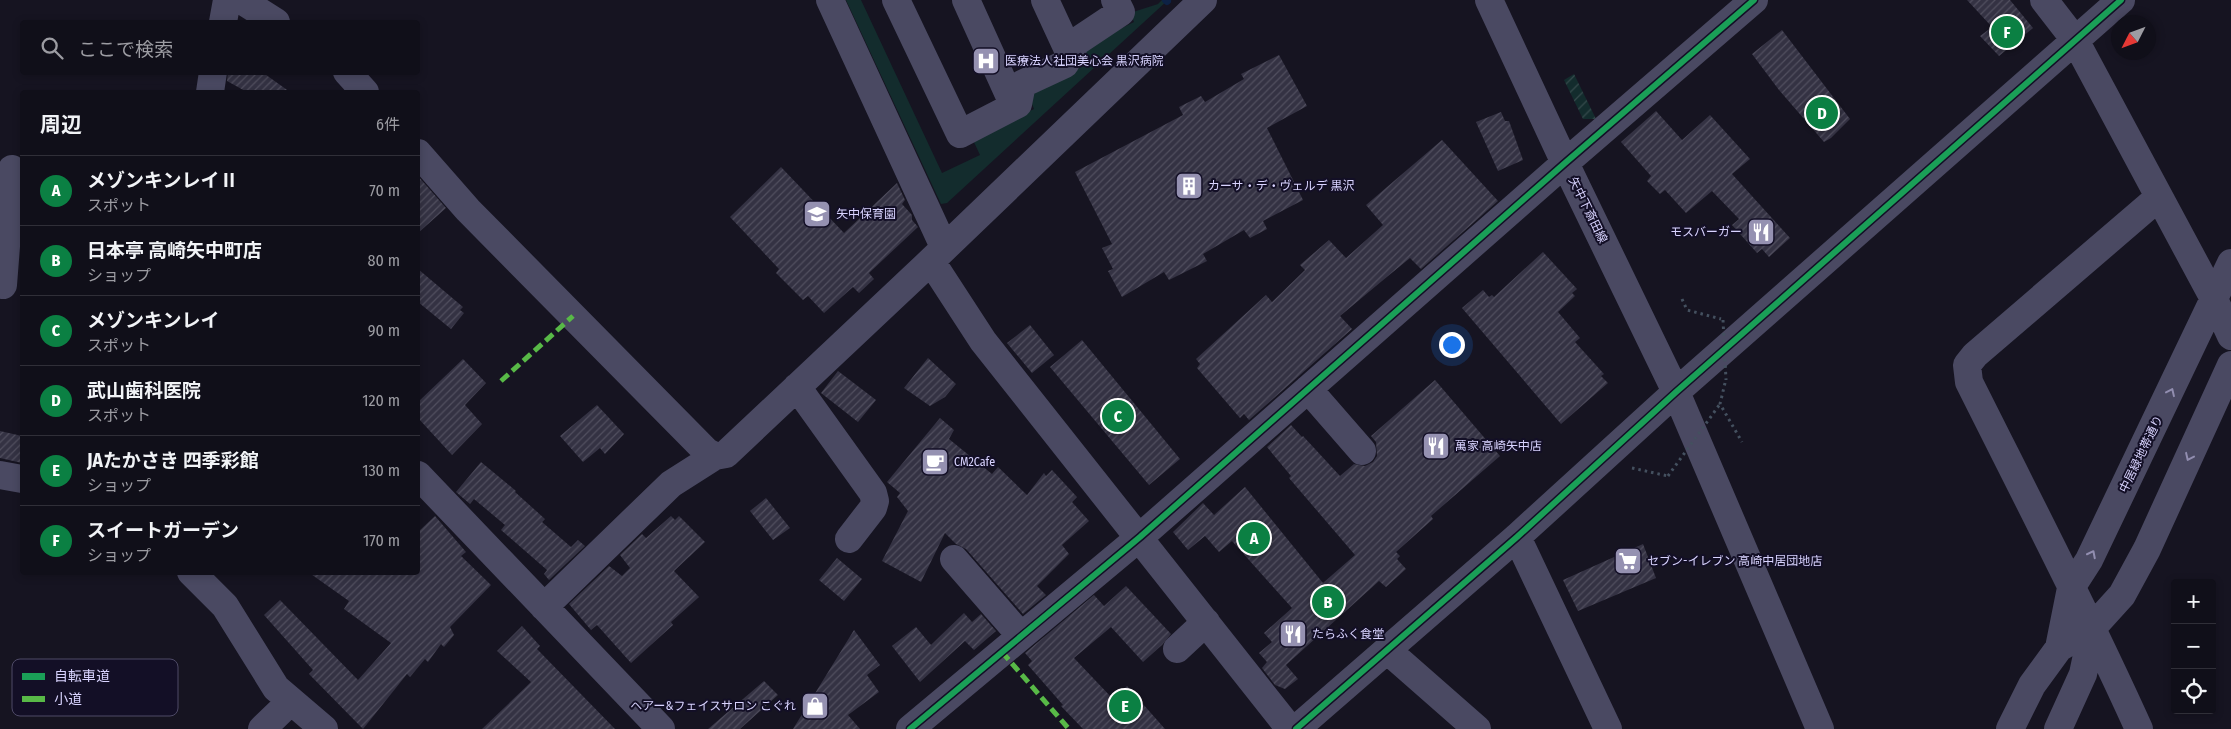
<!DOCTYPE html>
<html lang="ja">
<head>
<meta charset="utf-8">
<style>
  :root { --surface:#100f19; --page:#1e1d26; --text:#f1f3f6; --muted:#9c9ca2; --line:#302f38; --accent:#0b8043 }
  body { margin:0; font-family:"Fira Sans Condensed","Noto Sans JP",sans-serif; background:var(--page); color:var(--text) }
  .controls { position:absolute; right:15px; bottom:15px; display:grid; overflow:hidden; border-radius:5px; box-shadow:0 2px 8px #0003 }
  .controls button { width:45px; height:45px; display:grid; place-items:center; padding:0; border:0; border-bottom:1px solid var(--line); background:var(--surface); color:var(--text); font:25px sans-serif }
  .compass { position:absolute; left:2111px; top:15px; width:45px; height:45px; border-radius:50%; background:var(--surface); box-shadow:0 2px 8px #0003; rotate:228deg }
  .you { position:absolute; left:1451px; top:344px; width:18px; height:18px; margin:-12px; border:4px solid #fff; border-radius:50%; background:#1a73e8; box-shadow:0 0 0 8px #1a73e833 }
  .badge { display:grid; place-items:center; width:32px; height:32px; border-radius:50%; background:var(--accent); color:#fff; font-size:16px; font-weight:700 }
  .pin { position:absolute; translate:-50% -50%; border:2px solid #fff; box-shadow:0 1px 5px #0006 }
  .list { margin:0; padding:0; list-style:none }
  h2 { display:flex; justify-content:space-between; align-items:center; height:65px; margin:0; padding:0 20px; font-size:21px }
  h2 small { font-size:16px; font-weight:400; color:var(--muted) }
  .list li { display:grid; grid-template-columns:32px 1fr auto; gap:15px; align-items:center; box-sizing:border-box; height:70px; padding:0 20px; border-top:1px solid var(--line) }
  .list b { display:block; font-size:19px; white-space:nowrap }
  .list p { margin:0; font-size:16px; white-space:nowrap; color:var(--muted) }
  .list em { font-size:16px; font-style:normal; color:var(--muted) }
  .icon { flex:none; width:28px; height:28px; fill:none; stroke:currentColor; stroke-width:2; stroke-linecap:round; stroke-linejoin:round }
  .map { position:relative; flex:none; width:2231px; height:729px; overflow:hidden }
  .search { position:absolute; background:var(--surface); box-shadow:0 2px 8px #0003; left:20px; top:20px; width:400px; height:55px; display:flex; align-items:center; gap:12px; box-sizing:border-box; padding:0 18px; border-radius:5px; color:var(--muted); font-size:19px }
  .panel { position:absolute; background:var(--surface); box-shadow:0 2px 8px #0003; left:20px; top:90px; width:400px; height:485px; border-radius:5px }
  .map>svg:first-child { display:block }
  .grass { fill:#132c2d }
  .garden { fill:url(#garden-furrows) }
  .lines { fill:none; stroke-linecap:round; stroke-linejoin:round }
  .stream { stroke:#0d2144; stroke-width:8 }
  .building { fill:url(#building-hatch) }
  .path { stroke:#44505f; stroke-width:3; stroke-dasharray:2.5 4; stroke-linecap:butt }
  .minor { stroke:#4a4962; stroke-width:28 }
  .path-bridge { stroke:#44505f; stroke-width:3; stroke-dasharray:2.5 4; stroke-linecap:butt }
  .quiet { stroke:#58b947; stroke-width:5; stroke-dasharray:10 5; stroke-linecap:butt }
  .cycleway-casing { stroke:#130f26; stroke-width:9 }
  .cycleway { stroke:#1a9f57; stroke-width:6 }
  .oneway { stroke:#928eb0 }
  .labels { text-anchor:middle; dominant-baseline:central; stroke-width:4; stroke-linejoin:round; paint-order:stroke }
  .poi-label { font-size:12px; fill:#d9d4ff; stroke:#130f26; text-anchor:start }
  .street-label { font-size:12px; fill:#d9d4ff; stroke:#130f26 }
  .key { fill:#130f26; stroke:#4e4a67; stroke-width:1 }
  .key-label { font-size:14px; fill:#d9d4ff }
</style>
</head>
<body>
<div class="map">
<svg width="2231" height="729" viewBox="0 0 2231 729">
  <defs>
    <pattern id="garden-furrows" width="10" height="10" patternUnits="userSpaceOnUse" patternTransform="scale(1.25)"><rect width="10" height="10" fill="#132c2d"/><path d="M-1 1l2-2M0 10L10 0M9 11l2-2" fill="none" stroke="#354a4c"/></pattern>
    <pattern id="building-hatch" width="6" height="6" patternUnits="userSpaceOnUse" patternTransform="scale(1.25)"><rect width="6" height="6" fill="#343243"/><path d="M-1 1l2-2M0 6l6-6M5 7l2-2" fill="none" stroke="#514f5f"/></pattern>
  </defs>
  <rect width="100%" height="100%" fill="#161421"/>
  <!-- grass -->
  <path class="grass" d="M846,0H861L942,173L980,155L972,138L1034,109L1027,92L1084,66L1077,50L1134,22L1130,13L1158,4L1162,0H1168L947,203L941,204Z"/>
  <!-- garden -->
  <path class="garden" d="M1574,74L1596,119H1583L1564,80Z"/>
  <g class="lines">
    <!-- stream -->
    <path class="stream" d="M1166,0L1167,1"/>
  </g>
  <!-- building -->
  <path class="building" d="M1967,0H2010L2033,28L1999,56L1980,36L1992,27Z
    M1782,30L1850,119L1831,138L1824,142L1779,90L1752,54Z
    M1279,55L1307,106L1267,128L1303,200L1263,221L1267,229L1250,238L1244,230L1203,254L1207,261L1169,280L1164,272L1122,297L1108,271L1113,269L1102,248L1112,244L1075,172L1183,115L1179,107L1201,96L1205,102L1244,79L1241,74Z
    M228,72H262L290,92H247L227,81Z
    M1656,111L1682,140L1710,115L1750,159L1732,174L1790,238L1769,257L1762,249L1757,253L1732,225L1739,219L1712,191L1686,213L1665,190L1660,194L1647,181L1651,176L1621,142Z
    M1501,112L1505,121H1509L1523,160L1498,171L1476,122Z
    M1442,140L1498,201L1421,269L1410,258L1388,276L1340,316L1352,329L1249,420L1244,414L1240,418L1197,368L1200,364L1196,359L1266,295L1272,302L1305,270L1300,265L1329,240L1346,258L1383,225L1366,205Z
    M781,167L844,233L897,183L905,200L902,204L912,215V220L918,227L869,273L874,279L859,293L853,287L824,313L808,296L803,300L776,273L779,269L730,217Z
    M418,176L446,208L418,233Z
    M1543,252L1577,289L1572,293L1575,296L1558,312L1580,338L1575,342L1604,374L1601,376L1608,383L1561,424L1462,308L1483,290L1489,297L1492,295L1494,297Z
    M418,269L463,307L460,310L464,313L451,329L418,302Z
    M1030,325L1054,355L1032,373L1007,343Z
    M1082,340L1180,459L1149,485L1050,367Z
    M928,358L956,384L945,397L930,406L904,388Z
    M463,359L486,383L465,405L482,424L452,455L418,418V402Z
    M838,371L876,400L858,422L821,393Z
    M1435,380L1500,456L1431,516L1433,519L1396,552L1400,556L1397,559L1406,569L1386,587L1379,581L1286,665L1298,679L1285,689L1275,685L1262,668L1267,662L1259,653L1272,642L1264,633L1292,608L1232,541L1219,552L1205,536L1188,550L1173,532L1203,503L1214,515L1245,487L1323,583L1355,555L1289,478L1291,476L1267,447L1291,425L1302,437L1303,436L1340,476L1354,464L1365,466L1373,462L1377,456L1376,442L1371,436Z
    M597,405L624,434L605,454L600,448L583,462L560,436Z
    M940,418L954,430L949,439L992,474L998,467L1027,495L1044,473L1046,476L1052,470L1077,497L1072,502L1089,521L1062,545L1069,554L1037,586L1046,595L1023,614L966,549L956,544L945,533L921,582L882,561L908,511L897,497L900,493L887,482Z
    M0,431L22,436V463L0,458Z
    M481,462L516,491L515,492L545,519L542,522L571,547L578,540L585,546L549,580L544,574L547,570L501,530L505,525L474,499L470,504L456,492Z
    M766,498L790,528L773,540L750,511Z
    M435,516L466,552L461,556L491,585L450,627L454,635L444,647L441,644L428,662L425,659L410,677L407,674L363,729L309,674L313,670L264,615L280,600L358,680L391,643L344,609L349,601L308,572H418V532Z
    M671,516L675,520L679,516L705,542L674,571L699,597L671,622L673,625L631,663L597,625L591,630L569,604L609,566L622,576L630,568L620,555L642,534L646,538Z
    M1643,544L1656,578L1578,611L1563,580Z
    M837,558L862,579L844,601L819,580Z
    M1126,586L1171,634L1162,645L1143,662L1111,627L1074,658L1113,699L1127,686L1165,729H1083L1061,706L1063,705L1028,665L1032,661L1025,653L1094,595L1104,606Z
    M964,613L972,622L981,614L996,631L974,650L965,641L920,682L892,646L916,627L931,645Z
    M522,626L540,646L537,649L615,729H482L531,682L497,651Z
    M854,630L880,665L867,675L879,692L848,715L860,729H793Z
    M764,681L778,695L740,729H708Z"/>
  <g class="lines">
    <!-- path -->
    <path class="path" d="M1682,299L1687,310L1721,319
      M1725,383L1720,404L1742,442
      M1632,468L1668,476"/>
    <!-- minor -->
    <path class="minor" d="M241,0L276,22
      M830,0L944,247
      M896,0L960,134L1018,104L1022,84L1065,64L1076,42L1121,12L1115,0
      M966,0L1014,106
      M1045,0L1070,54
      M1489,0L1565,163L1676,392L1820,729
      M2044,0L2075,40L2214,299L2231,336
      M223,22L227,0
      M347,72L365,92
      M210,92L213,72
      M418,153L468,210L707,452L715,456L726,454L931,261L1203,0
      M931,261L983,341L1290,729
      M3,285L12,169
      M797,387L873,493L875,501L873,508L849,539
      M1308,389L1362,451
      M0,475L22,479
      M418,475L661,729
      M1517,537L1608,729
      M954,559L1021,636
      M191,572L225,606L276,688L324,729
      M544,607L671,484L715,456
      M2059,648L2071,588L2089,560L2231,263
      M1177,649L1206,622
      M1387,650L1477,729
      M262,729L290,702
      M910,729L1140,537L1565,163L1754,0
      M1296,729L1517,537L1676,392L2121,0
      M2010,729L2032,685L2059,648L2093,627L2122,595L2147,549L2231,365
      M2058,729L2083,674L2093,627
      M2139,729C2086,612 2027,498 1969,382L1967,365L1975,355L2159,197"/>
    <!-- path-bridge -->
    <path class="path-bridge" d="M1723,320L1726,380
      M1668,476L1720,404"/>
    <!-- quiet -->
    <path class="quiet" d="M501,381L573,316
      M1002,652L1068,728"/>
    <!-- cycleway casing -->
    <g class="cycleway-casing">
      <path id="cycleway" d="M910,729L1140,537L1565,163L1754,0
        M1296,729L1517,537L1676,392L2121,0"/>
    </g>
    <!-- cycleway -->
    <use href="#cycleway" class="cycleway"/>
  </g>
  <!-- one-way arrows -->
  <defs><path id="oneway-chevron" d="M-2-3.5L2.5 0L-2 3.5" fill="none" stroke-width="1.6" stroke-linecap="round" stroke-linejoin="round" transform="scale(1.25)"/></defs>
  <g class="oneway">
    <use href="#oneway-chevron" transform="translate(2171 392) rotate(-65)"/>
    <use href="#oneway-chevron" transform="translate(2189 457) rotate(115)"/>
    <use href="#oneway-chevron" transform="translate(2092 554) rotate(-63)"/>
  </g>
  <!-- icons -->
  <defs>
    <g id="hospital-square" transform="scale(1.4375)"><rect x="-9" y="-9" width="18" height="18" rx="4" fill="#9591b1" stroke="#130f26"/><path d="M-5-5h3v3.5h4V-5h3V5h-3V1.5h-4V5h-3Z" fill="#fff"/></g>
    <g id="building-square" transform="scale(1.4375)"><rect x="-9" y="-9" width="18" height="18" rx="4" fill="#9591b1" stroke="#130f26"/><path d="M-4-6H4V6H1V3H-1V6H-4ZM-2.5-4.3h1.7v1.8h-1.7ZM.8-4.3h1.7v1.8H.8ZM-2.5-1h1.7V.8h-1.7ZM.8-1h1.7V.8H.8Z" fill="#fff"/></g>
    <g id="school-square" transform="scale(1.4375)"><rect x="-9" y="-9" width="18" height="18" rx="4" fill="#9591b1" stroke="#130f26"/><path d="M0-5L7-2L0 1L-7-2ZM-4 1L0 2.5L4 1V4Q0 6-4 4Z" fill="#fff"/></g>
    <g id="restaurant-square" transform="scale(1.4375)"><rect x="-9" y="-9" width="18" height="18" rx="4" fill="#9591b1" stroke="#130f26"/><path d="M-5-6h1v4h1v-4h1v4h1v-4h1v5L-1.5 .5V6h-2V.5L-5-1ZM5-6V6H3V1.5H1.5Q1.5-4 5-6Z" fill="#fff"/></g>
    <g id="cafe-square" transform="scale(1.4375)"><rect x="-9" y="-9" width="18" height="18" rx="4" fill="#9591b1" stroke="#130f26"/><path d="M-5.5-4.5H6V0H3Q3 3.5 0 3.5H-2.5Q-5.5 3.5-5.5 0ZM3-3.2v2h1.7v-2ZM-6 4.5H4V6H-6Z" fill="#fff"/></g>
    <g id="supermarket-square" transform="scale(1.4375)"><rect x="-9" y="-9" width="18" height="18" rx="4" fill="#9591b1" stroke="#130f26"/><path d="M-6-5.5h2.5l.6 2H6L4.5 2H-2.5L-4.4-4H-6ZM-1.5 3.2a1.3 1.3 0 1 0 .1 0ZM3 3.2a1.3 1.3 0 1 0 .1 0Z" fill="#fff"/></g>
    <g id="shop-square" transform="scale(1.4375)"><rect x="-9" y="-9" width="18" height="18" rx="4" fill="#9591b1" stroke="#130f26"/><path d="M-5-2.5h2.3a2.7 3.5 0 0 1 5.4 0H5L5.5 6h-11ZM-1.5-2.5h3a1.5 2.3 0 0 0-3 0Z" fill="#fff"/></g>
  </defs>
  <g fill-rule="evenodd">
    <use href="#hospital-square" x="986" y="61"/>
    <use href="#building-square" x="1189" y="186"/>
    <use href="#school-square" x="817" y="214"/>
    <use href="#restaurant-square" x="1761" y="232"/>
    <use href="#restaurant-square" x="1436" y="446"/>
    <use href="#cafe-square" x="935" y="462"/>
    <use href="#supermarket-square" x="1628" y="561"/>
    <use href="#restaurant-square" x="1293" y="634"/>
    <use href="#shop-square" x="815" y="706"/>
  </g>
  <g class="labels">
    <!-- poi labels -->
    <g class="poi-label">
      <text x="1005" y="61">医療法人社団美心会 黒沢病院</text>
      <text x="1208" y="186">カーサ・デ・ヴェルデ 黒沢</text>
      <text x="836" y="214">矢中保育園</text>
      <text x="1742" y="232" text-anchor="end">モスバーガー</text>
      <text x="1455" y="446">萬家 高崎矢中店</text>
      <text x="954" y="462">CM2Cafe</text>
      <text x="1647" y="561">セブン-イレブン 高崎中居団地店</text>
      <text x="1312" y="634">たらふく食堂</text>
      <text x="796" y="706" text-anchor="end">ヘアー&amp;フェイスサロン こぐれ</text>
    </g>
    <!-- street labels -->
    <g class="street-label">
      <text transform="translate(1588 210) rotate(64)">矢中下斎田線</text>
      <text transform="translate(2141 454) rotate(-64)">中居緑地帯通り</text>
    </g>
  </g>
  <!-- legend -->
  <rect x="12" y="659" width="166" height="57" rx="8" class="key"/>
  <rect x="22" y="673" width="23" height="7" fill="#1a9f57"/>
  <rect x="22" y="696" width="23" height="6" fill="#58b947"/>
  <g class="key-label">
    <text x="54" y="681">自転車道</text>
    <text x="54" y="704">小道</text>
  </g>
</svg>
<div class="controls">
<button>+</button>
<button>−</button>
<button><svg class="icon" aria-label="locate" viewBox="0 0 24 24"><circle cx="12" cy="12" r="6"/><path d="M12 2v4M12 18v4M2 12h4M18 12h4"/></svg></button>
</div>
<svg class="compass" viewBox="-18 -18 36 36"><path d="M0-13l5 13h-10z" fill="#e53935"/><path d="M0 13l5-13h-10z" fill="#9c9ca2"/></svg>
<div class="you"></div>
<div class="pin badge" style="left:1254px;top:538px">A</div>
<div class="pin badge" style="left:1328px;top:602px">B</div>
<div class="pin badge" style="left:1118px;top:416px">C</div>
<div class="pin badge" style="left:1822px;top:113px">D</div>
<div class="pin badge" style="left:1125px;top:706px">E</div>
<div class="pin badge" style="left:2007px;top:32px">F</div>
<div class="search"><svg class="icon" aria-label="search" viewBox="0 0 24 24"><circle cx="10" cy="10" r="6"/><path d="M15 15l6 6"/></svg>ここで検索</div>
<section class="panel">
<h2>周辺<small>6件</small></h2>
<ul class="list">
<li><span class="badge">A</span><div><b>メゾンキンレイⅡ</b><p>スポット</p></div><em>70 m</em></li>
<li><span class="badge">B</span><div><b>日本亭 高崎矢中町店</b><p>ショップ</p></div><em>80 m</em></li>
<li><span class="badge">C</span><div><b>メゾンキンレイ</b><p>スポット</p></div><em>90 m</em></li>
<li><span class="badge">D</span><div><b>武山歯科医院</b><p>スポット</p></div><em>120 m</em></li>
<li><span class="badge">E</span><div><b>JAたかさき 四季彩館</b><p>ショップ</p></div><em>130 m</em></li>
<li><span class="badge">F</span><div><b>スイートガーデン</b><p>ショップ</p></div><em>170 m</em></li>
</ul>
</section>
</div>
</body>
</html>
